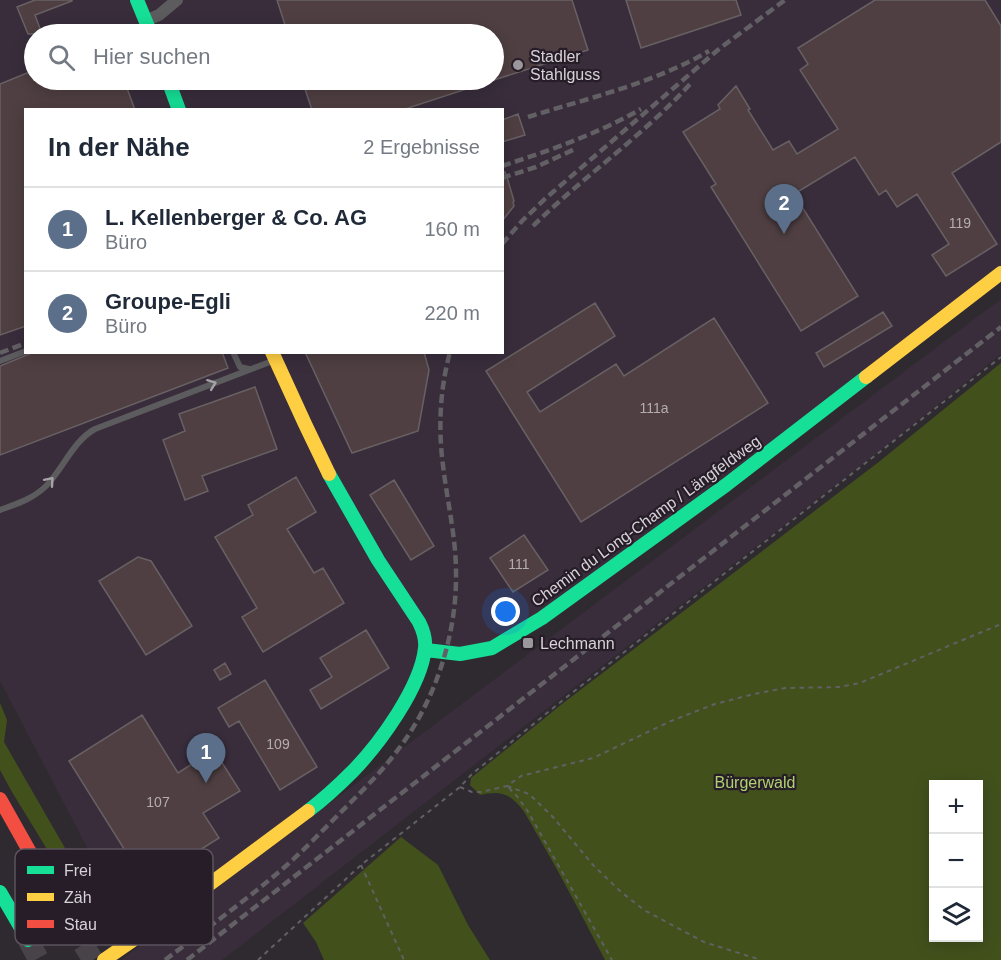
<!DOCTYPE html>
<html lang="de">
<head>
<meta charset="utf-8">
<style>
  :root { --surface:#fff; --page:#f2f2f3; --text:#1f2937; --muted:#747a83; --line:#e0e1e3; --accent:#111827 }
  body { margin:0; font-family:Helvetica,sans-serif; background:var(--page); color:var(--text) }
  .controls { position:absolute; right:18px; bottom:18px; display:grid; overflow:hidden; border-radius:0px; box-shadow:0 3px 15px #0003 }
  .controls button { width:54px; height:54px; display:grid; place-items:center; padding:0; border:0; border-bottom:2px solid var(--line); background:var(--surface); color:var(--text); font:30px sans-serif }
  .you { position:absolute; left:506px; top:612px; width:21px; height:21px; margin:-15px; border:4px solid #fff; border-radius:50%; background:#1a73e8; box-shadow:0 0 0 9px #1a73e833 }
  .badge { display:grid; place-items:center; width:39px; height:39px; border-radius:50%; background:var(--accent); color:#fff; font-size:20px; font-weight:700 }
  .pin { position:absolute; translate:-50% -50px; filter:drop-shadow(0 2px 3px #0008) }
  .pin::after { content:''; position:absolute; top:32px; width:21px; height:18px; background:inherit; clip-path:polygon(0 0,100% 0,50% 100%) }
  .list { margin:0; padding:0; list-style:none }
  h2 { display:flex; justify-content:space-between; align-items:center; height:78px; margin:0; padding:0 24px; font-size:26px }
  h2 small { font-size:20px; font-weight:400; color:var(--muted) }
  .list li { display:grid; grid-template-columns:39px 1fr auto; gap:18px; align-items:center; box-sizing:border-box; height:84px; padding:0 24px; border-top:2px solid var(--line) }
  .list b { display:block; font-size:22px; white-space:nowrap }
  .list p { margin:0; font-size:20px; white-space:nowrap; color:var(--muted) }
  .list em { font-size:20px; font-style:normal; color:var(--muted) }
  .icon { flex:none; width:33px; height:33px; fill:none; stroke:currentColor; stroke-width:2; stroke-linecap:round; stroke-linejoin:round }
  .map { position:relative; flex:none; width:1001px; height:960px; overflow:hidden }
  .search { position:absolute; background:var(--surface); box-shadow:0 3px 15px #0003; left:24px; top:24px; width:480px; height:66px; display:flex; align-items:center; gap:15px; box-sizing:border-box; padding:0 21px; border-radius:33px; color:var(--muted); font-size:22px }
  .panel { position:absolute; background:var(--surface); box-shadow:0 3px 15px #0003; left:24px; top:108px; width:480px; height:246px; border-radius:0px }
  .map>svg:first-child { display:block }
  .built { fill:#392d3c; fill-rule:evenodd }
  .green { fill:#42511c; fill-rule:evenodd }
  .building { fill:#4f3f42; stroke:#686163; stroke-width:1.5 }
  .lines { fill:none; stroke-linecap:round; stroke-linejoin:round }
  .highway-tunnel { stroke:#484348; stroke-width:21; stroke-dasharray:21 10; stroke-linecap:butt }
  .path { stroke:#616064; stroke-width:2; stroke-dasharray:4.5 4.5; stroke-linecap:butt }
  .lane { stroke:#5c5c5e; stroke-width:6 }
  .street { stroke:#5c5c5e; stroke-width:12 }
  .fast { stroke:#16e098; stroke-width:14 }
  .slow { stroke:#ffcf43; stroke-width:14 }
  .jam { stroke:#f24e42; stroke-width:14 }
  .rail { stroke:#626064; stroke-width:4.5; stroke-dasharray:9 4.5; stroke-linecap:butt }
  .oneway { stroke:#a6a2a7 }
  .poi-dot { fill:#9c979d; stroke:#261d28; stroke-width:2 }
  .labels { text-anchor:middle; dominant-baseline:central; stroke-width:4.5; stroke-linejoin:round; paint-order:stroke }
  .number-label { font-size:14px; fill:#b5acb2 }
  .poi-label { font-size:16px; fill:#d7d1d8; stroke:#261d28; text-anchor:start }
  .street-label { font-size:16px; fill:#d7d1d8; stroke:#261d28 }
  .park-label { font-size:16px; fill:#b1d170; stroke:#261d28 }
  .key { fill:#261d28; stroke:#5b535d; stroke-width:1.5 }
  .key-label { font-size:16px; fill:#d7d1d8 }
</style>
</head>
<body>
<div class="map">
<svg width="1001" height="960" viewBox="0 0 1001 960">
  <rect width="100%" height="100%" fill="#2f2a2f"/>
  <!-- built -->
  <path class="built" d="M0,0H1001V273L492,648L426,650L420,669L354,770L135,939L0,681ZM34,34H494V80H34ZM26,110H502V352H26Z
    M1001,299V354L889,444L222,960H121Z"/>
  <!-- green -->
  <path class="green" d="M1001,363V960H605C583,918 562,877 538,836C530,823 524,807 511,798C501,791 491,793 480,795L470,785L471,778L562,704L880,461ZM978,784V938H934V784Z
    M0,703L7,720L4,742L73,862L96,899L83,908L12,792L0,770Z
    M401,837L438,865L468,925L490,960H324L316,942L303,923Z"/>
  <!-- building -->
  <path class="building" d="M35,0H72V1L35,15L42,34H28L17,7Z
    M277,0H572L588,50L494,80V34H288Z
    M626,0H736L741,15L641,48Z
    M875,0H985L1001,26V142L952,173L997,244L946,276L932,255L949,244L917,194L897,207L886,190L879,195L855,157L794,194L858,296L801,331L711,187L716,184L683,132L720,109L718,105L736,86L750,109L748,110L773,150L789,141L797,154L838,129L800,70L808,64L798,48Z
    M27,73H34V80H124L135,110H26V326L0,335V84Z
    M302,80H488V82L402,110H312Z
    M518,114L525,135L502,142V120Z
    M502,172H505L507,177L514,201L513,202L514,206L502,221Z
    M595,303L615,336L527,392L540,412L616,364L624,376L714,318L768,403L581,522L486,371Z
    M883,312L892,326L824,367L816,353Z
    M34,352H222L228,368L0,455V366Z
    M305,352H424L429,370L418,431L352,453Z
    M255,387L277,449L202,476L208,491L185,500L163,440L185,431L179,414Z
    M296,477L316,512L287,529L314,573L323,568L344,603L263,652L242,617L257,608L215,537L253,515L248,505Z
    M394,480L434,546L411,560L370,495Z
    M524,535L548,570L513,592L490,558Z
    M138,557L151,561L192,626L146,655L99,581Z
    M366,630L389,668L321,709L310,690L332,677L320,658Z
    M225,663L231,674L220,680L214,670Z
    M265,680L317,767L280,790L239,721L229,727L218,708Z
    M142,715L178,773L214,750L240,791L203,813L219,838L146,884L69,761Z"/>
  <g class="lines">
    <!-- highway-tunnel -->
    <path class="highway-tunnel" d="M67,918L93,960
      M28,940L39,960"/>
    <!-- path -->
    <path class="path" d="M507,786L529,794L552,816L593,865L620,891L644,910L704,942L761,960
      M460,787L472,792H481L507,786L521,776L593,758L671,721L715,704L754,694L785,688L839,687L860,683L1001,624
      M509,788L516,795L527,810L612,960
      M361,865L404,960
      M258,960L361,865L460,787L472,774L563,700L1001,357"/>
    <!-- lane -->
    <path class="lane" d="M233,352L240,367L249,369
      M0,361L26,351
      M0,510C16,504 33,499 46,486C63,469 73,441 95,429L275,360"/>
    <!-- street -->
    <path class="street" d="M145,21L159,15L177,0"/>
    <!-- fast -->
    <path class="fast" d="M137,0L151,34
      M168,80L179,110
      M426,650L460,654L492,648L542,618L726,485L866,377
      M308,811C324,799 339,785 353,771C380,743 421,687 425,648C426,639 423,630 419,622L378,560L329,474
      M0,892L28,940"/>
    <!-- slow -->
    <path class="slow" d="M272,352L305,424L329,474
      M866,377L1001,273
      M104,960L152,927L308,811"/>
    <!-- jam -->
    <path class="jam" d="M0,799L67,918"/>
    <!-- rail -->
    <path class="rail" d="M528,117C589,98 654,83 709,51
      M502,166C551,150 597,134 641,109
      M502,178L536,167L575,149
      M533,226C584,176 644,135 692,82
      M502,244L522,221L546,198L719,49L785,0
      M0,353L26,343
      M165,960C206,929 248,899 287,865C305,849 322,831 339,814C360,793 382,772 400,747C436,699 457,633 456,573C456,536 447,501 443,465C438,428 440,389 450,352
      M187,960L1001,327"/>
  </g>
  <!-- one-way arrows -->
  <defs><path id="oneway-chevron" d="M-2-3.5L2.5 0L-2 3.5" fill="none" stroke-width="1.6" stroke-linecap="round" stroke-linejoin="round" transform="scale(1.5)"/></defs>
  <g class="oneway">
    <use href="#oneway-chevron" transform="translate(212 384) rotate(-21)"/>
    <use href="#oneway-chevron" transform="translate(50 481) rotate(-49)"/>
  </g>
  <!-- markers -->
  <g class="poi-dot">
    <circle cx="518" cy="65" r="6"/>
    <rect x="522" y="637" width="12" height="12" rx="3"/>
  </g>
  <g class="labels">
    <!-- number labels -->
    <g class="number-label">
      <text x="960" y="223">119</text>
      <text x="654" y="408">111a</text>
      <text x="519" y="564">111</text>
      <text x="278" y="744">109</text>
      <text x="158" y="802">107</text>
    </g>
    <!-- poi labels -->
    <g class="poi-label">
      <text x="530" y="56">Stadler<tspan x="530" dy="18">Stahlguss</tspan></text>
      <text x="540" y="643">Lechmann</text>
    </g>
    <!-- street labels -->
    <g class="street-label">
      <text transform="translate(646 521) rotate(-36)">Chemin du Long-Champ / Längfeldweg</text>
    </g>
    <!-- park labels -->
    <g class="park-label">
      <text x="755" y="782">Bürgerwald</text>
    </g>
  </g>
  <!-- legend -->
  <rect x="15" y="849" width="198" height="96" rx="9" class="key"/>
  <rect x="27" y="866" width="27" height="8" fill="#16e098"/>
  <rect x="27" y="893" width="27" height="8" fill="#ffcf43"/>
  <rect x="27" y="920" width="27" height="8" fill="#f24e42"/>
  <g class="key-label">
    <text x="64" y="876">Frei</text>
    <text x="64" y="903">Zäh</text>
    <text x="64" y="930">Stau</text>
  </g>
</svg>
<div class="controls">
<button>+</button>
<button>−</button>
<button><svg class="icon" aria-label="layers" viewBox="0 0 24 24"><path d="M12 4l9 5-9 5-9-5zM3 14l9 5 9-5"/></svg></button>
</div>
<div class="you"></div>
<div class="pin badge" style="left:206px;top:783px;background:#5c6f8a">1</div>
<div class="pin badge" style="left:784px;top:234px;background:#5c6f8a">2</div>
<div class="search"><svg class="icon" aria-label="search" viewBox="0 0 24 24"><circle cx="10" cy="10" r="6"/><path d="M15 15l6 6"/></svg>Hier suchen</div>
<section class="panel">
<h2>In der Nähe<small>2 Ergebnisse</small></h2>
<ul class="list">
<li><span class="badge" style="background:#5c6f8a">1</span><div><b>L. Kellenberger &amp; Co. AG</b><p>Büro</p></div><em>160 m</em></li>
<li><span class="badge" style="background:#5c6f8a">2</span><div><b>Groupe-Egli</b><p>Büro</p></div><em>220 m</em></li>
</ul>
</section>
</div>
</body>
</html>
